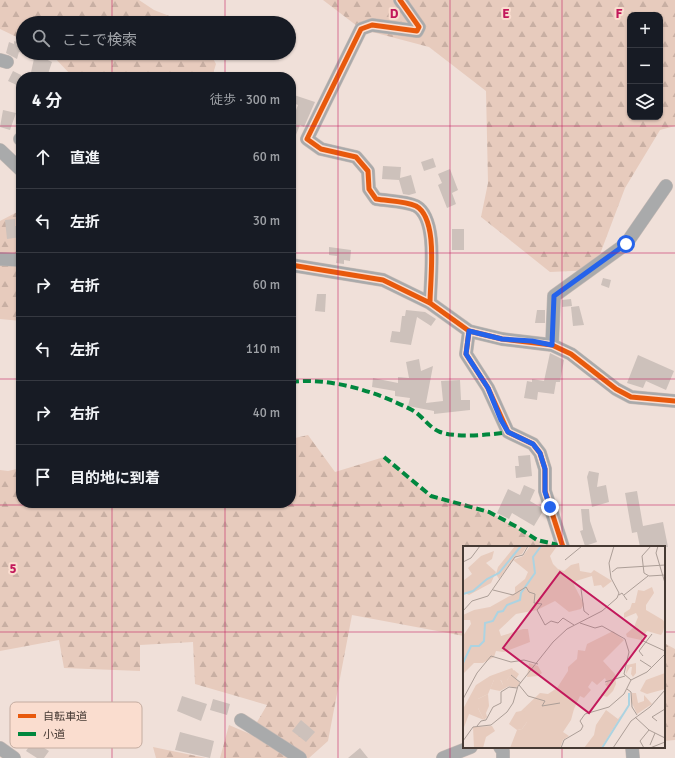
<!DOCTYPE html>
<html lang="ja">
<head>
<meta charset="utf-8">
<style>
  :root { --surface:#171b24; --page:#242831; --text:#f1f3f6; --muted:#9ea1a6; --line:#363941 }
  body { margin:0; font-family:Signika,"Noto Sans JP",sans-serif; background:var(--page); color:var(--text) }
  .controls { position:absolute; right:12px; top:12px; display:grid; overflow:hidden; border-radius:8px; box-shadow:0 1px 3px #0004 }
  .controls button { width:36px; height:36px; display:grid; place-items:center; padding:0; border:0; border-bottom:1px solid var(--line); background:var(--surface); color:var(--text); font:20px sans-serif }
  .stop { position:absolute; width:12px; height:12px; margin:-9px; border:3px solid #2563eb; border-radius:50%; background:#fff }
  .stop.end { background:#2563eb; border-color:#fff; box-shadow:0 1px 4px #0008 }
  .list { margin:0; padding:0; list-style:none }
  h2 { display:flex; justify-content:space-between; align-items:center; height:52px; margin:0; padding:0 16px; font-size:17px }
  h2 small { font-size:13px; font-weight:400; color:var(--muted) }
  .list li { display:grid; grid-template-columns:26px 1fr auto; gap:12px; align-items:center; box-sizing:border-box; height:64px; padding:0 16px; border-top:1px solid var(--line) }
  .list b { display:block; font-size:15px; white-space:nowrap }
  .list em { font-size:13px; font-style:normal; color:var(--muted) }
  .icon { flex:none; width:22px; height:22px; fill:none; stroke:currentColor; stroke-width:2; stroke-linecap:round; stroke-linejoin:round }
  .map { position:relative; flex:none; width:675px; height:758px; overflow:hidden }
  .search { position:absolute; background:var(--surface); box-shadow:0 1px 3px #0004; left:16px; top:16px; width:280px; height:44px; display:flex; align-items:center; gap:10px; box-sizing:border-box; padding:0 14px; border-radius:22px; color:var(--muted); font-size:15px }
  .panel { position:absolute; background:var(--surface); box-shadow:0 1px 3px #0004; left:16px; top:72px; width:280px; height:436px; border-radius:16px }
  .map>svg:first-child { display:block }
  .forest { fill:url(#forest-firs); fill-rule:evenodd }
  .building { fill:#cdc1bb }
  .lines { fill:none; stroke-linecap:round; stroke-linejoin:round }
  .minor-casing { stroke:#c9bcb6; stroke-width:14 }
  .minor { stroke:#a9aaab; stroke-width:13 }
  .quiet { stroke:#00873e; stroke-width:4; stroke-dasharray:8 4; stroke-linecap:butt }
  .cycleway-casing { stroke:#faddcf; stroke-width:8 }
  .cycleway { stroke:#e8590c; stroke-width:5 }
  .route { stroke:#2563eb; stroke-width:5 }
  .grid { fill:none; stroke:#c2185b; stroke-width:1; stroke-opacity:0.55 }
  .inset-river { fill:none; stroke:#acd3e1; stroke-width:2 }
  .inset-road { fill:none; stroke:#ac9e97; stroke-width:1 }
  .view { fill:#c2185b; fill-opacity:0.15; stroke:#c2185b; stroke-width:2 }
  .inset-edge { fill:none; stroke:#463a34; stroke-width:2 }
  .key { fill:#faddcf; stroke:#c4aca0; stroke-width:1 }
  .key-label { font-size:11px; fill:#463a34 }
  .grid-label { font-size:13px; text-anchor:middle; font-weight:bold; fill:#c2185b; stroke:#faddcf; stroke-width:4; stroke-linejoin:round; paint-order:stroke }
</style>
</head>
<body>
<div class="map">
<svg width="675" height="758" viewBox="0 0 675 758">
  <defs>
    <pattern id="forest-firs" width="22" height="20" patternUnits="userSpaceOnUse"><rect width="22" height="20" fill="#e7cbbd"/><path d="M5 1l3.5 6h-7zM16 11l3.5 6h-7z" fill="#c8afa3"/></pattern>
  </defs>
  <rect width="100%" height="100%" fill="#f0e0d9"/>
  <!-- forest -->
  <path class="forest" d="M0,0H139L154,10L187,23H23V40L0,29Z
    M323,0H675V126L660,130L625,188L594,270L550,272L481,217L488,183L486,91L429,47L361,29ZM630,15H660V117H630Z
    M50,53H210L216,64L212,77H73Z
    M21,210V321L0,319V221Z
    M308,435L335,472L384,457L427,494L486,510L537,540L560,547H464V636L352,615L328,741L309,758H220L229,725L250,734L267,705L195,684L193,642L140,645V671L64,668L59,640L0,651V470L8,471L21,468V503H291V439Z
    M664,643L675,649V740L664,741Z
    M153,747L206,758H156Z"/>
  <!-- building -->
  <path class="building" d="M14,41L23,44V53L19,52L17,59L6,53L9,42L14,44Z
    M35,54L52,62L47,77H30Z
    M13,71L21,75V87L8,81Z
    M291,94L315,102L304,127L300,125L291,147V123L298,105L291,102Z
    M3,110L16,113L10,130L0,127Z
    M433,158L436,167L424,171L421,162Z
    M383,166L401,167L400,178L411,175L416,193L409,195L403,194L399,180L382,179Z
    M450,169L458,190L452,193L456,204L447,208L438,185L442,183L438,174Z
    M15,219V226H21V237L7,239L5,220Z
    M452,229H464V250H452Z
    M329,247L351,250L350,261L344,260V264L336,263L337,256L329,255Z
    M603,278L611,280L609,288L601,285Z
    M317,294H326L325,312L315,311Z
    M571,299L572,306L562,307V300Z
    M579,306L584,325L573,326L571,307Z
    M406,310L425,312L436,319L431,326L417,317L411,345L390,342L392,331L400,332L402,316H405Z
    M537,310H545V323H535Z
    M550,353L564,360L560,382H556L554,394L538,392L537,400L524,398L527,381L532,382V379L544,381Z
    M638,355L674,371L666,390L646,381L643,388L627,383Z
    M419,359L421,371L433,366L426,403L443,401L441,381L460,380L461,400H470V410L434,414V411L408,406L410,398L395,396V391L372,387L373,378L398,383V377L409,378L406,362Z
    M530,455L532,476L516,478L515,466H519L518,456Z
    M589,471L599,473L597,487L606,485L609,502L592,507L587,477Z
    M524,485L535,490L530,501L542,508L543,511L534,526L512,513L509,519L497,513L508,489L520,495Z
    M637,491L643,526L663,522L668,547H640L637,532L632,533L625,493Z
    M581,509H589L590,521L597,542L585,546L580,531L583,530Z
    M182,696L207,704L201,721L177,711Z
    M213,699L230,704L227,715L210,710Z
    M301,720L315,732L306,742L292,731Z
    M180,732L214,741L210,758L175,750Z
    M33,741L49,751L44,758H37L26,751Z
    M360,748L368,758H348Z"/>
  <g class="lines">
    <!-- minor casing -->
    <g class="minor-casing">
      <path id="minor" d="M400,0L419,27L417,31L372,25L361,29L307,139L321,149L356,157L368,171L369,189L376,199C388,201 405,201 416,206C439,219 430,279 430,303
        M0,60L7,62
        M20,139H21
        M0,150L21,170
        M0,259L21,260
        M291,265L383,280L430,303L469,331L502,339L552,345L571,354L616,389L631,397L675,401
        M469,331L466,354L488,388L508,432L533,444L540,453L545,469V491L563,547
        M552,345L554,296L626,244L666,186
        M241,720L300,758
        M500,747L503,751V758
        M632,747L633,758
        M0,748L14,758
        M443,758L471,747"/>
    </g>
    <!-- minor -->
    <use href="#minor" class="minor"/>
    <!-- quiet -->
    <path class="quiet" d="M291,382C331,377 377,392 412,410C423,416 429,428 440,432C456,438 491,435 508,432
      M384,457L431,496L489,512L517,527L537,540L563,546"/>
    <!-- cycleway casing -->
    <g class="cycleway-casing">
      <path id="cycleway" d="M400,0L419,27L417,31L372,25L361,29L307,139L321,149L356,157L368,171L369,189L376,199C388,201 405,201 416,206C439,219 430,279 430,303
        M291,265L383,280L430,303L469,331L502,339L552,345L571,354L616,389L631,397L675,401
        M469,331L466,354L488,388L508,432L533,444L540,453L545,469V491L563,547"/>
    </g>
    <!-- cycleway -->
    <use href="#cycleway" class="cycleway"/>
  </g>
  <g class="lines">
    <!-- route -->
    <path class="route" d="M550,507L545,492V469L540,453L533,444L508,432L501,420L488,388L466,354L469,331L502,339L532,341L552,345L554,296L626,244"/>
  </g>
  <!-- grid -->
  <path class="grid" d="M112,0V23M225,0V23M338,0V758M450,0V758M562,0V547M112,53V77M225,53V77M0,126H21M291,126H675M0,253H21M291,253H675M0,379H21M291,379H675M112,503V758M225,503V758M0,505H675M0,632H464M664,632H675M562,747V758"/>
  <!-- overview -->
  <g transform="translate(463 546)">
    <rect width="202" height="202" fill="#f0e0d9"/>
    <path d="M173,117V127L170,131L168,128L169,121H167L163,128L164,119ZM51,124L56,128L53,133L57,137L53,142L46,140L37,145L27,143L31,134L37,133L40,139H46L44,134ZM25,148L26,160L23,167L24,171L21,174L15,162V153ZM58,165H64V176L59,183L54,184L46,178L53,166Z" fill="#e7cbbd"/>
    <path d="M52,0H64L59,8L53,10L36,33L33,28L35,21ZM67,0H94L87,10L90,18L95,23L101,25L108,19L116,17L117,25L128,27L131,24L149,35L140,42L138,39L131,40L129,30L113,35L111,39L121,58L118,63L106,66L92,55L74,64L53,68L36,84L38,90L60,83H65L67,96L41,106L33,105L31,111L20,117H11L0,128V90L8,78L7,74H0V69L11,64L27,61L52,47V41L62,33L65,26L50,14L60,10ZM31,5L29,13L23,17L33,26L28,37L6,49L0,46V35L9,28L5,22L18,10ZM189,41L191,47L183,59V64L200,74L202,77L200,86L198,89L184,85L178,94L164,91L163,88L171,81L175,71L173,67L161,72V67L167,63L169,57H172L175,44L181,45ZM150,85L161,94L140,115L152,128L153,138L150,145L144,151L138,149L145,142L142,138L144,137L142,132L134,139L129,135L125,141L128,144L121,152L117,150L111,163L108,174L100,186L106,190L100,194L97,202H47L54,184L59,183L64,176V166L58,165L77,147L85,148L94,142L105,125V121L114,113L115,104L122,105L124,98ZM66,117L75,120L79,127L75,130L64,131ZM49,122L51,125L44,134L47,136L46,139H40L38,134H31L25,148L15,153V162L21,174L6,168L0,184V163L13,139L27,130ZM202,127V143L184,148L177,145L183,134ZM169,147H173L175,157L181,155V149L189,158L174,168L168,155ZM143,164L155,173L160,167L138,202H121L131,189L133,179ZM29,180L32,185L23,191L20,202H11L10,181Z" fill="#e7cbbd"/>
    <path class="inset-river" d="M0,48L10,45L24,33L36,27L58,0M0,117L8,100H16L21,95L22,77L30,75L35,66L40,65L44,59L57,54L58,47L72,27L70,11L78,0M139,202L166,159V147"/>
    <path class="inset-road" d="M188,0L179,10L181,27L186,30L202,29M195,0L193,7L202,37M102,14L119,0M0,16L8,12L17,0M149,26L154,22L202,19M118,43L121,65L126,69M30,44L50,49L63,41L66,46L72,48L71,57L79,58L74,64L82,79L88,75L95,77L100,72L111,79M156,49L159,47L164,54M161,49L185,30M0,65L9,55L25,50L52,11L60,9L65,0M117,77L132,82L139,80L162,93L166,106L161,128L168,134M178,94L202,105M180,110L176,105L189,88M177,114L188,121M48,129L58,137M142,136L162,130M56,139L65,150L82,155L79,160L97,157M164,143L168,146L169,161L174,169M0,153L14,127L28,110L48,116L61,114L75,118M172,171L186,184L202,192M194,175L189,171L202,163M14,180L18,175L23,174L30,161L38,157V146L46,141L54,142M0,195L10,181L28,179L44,166L50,157L55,140L90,96L104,83L139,65L154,52L156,47L148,32L146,17L151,0M187,199L192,187M98,202L101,194L118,184L120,180L117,175L122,168L146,161L161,148L168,134L184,126L202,108M150,202L168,175L187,161L202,144M181,202L177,195L186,184M187,202L202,196"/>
    <path class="view" d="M97,26L183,90L126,167L40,102Z"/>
    <rect width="202" height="202" class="inset-edge"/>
  </g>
  <!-- legend -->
  <rect x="10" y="702" width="132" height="46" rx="6" class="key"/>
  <rect x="18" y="714" width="18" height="4" fill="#e8590c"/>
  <rect x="18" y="732" width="18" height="4" fill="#00873e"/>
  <g class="key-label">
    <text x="43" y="720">自転車道</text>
    <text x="43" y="738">小道</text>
  </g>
  <g class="grid-label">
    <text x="394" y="18">D</text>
    <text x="506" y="18">E</text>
    <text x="619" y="18">F</text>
    <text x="13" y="573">5</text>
  </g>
</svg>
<div class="controls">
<button>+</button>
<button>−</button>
<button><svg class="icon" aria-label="layers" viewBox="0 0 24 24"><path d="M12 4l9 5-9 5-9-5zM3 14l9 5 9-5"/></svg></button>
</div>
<div class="stop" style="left:626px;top:244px"></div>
<div class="stop end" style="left:550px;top:507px"></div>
<div class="search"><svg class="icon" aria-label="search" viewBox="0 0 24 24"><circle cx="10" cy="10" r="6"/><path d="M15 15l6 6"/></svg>ここで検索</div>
<section class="panel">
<h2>4 分<small>徒歩 · 300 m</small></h2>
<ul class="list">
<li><svg class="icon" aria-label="ahead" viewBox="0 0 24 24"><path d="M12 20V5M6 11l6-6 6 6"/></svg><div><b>直進</b></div><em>60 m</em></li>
<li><svg class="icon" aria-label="left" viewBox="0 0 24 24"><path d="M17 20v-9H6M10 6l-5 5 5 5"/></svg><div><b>左折</b></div><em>30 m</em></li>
<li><svg class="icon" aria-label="right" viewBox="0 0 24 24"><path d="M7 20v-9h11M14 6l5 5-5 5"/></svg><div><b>右折</b></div><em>60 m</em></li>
<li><svg class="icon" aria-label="left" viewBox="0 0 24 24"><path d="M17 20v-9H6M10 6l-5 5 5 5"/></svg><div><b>左折</b></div><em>110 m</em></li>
<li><svg class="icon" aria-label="right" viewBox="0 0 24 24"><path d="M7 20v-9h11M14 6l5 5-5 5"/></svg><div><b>右折</b></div><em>40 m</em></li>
<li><svg class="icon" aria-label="arrive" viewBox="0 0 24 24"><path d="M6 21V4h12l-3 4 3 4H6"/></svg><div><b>目的地に到着</b></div></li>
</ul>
</section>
</div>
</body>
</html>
